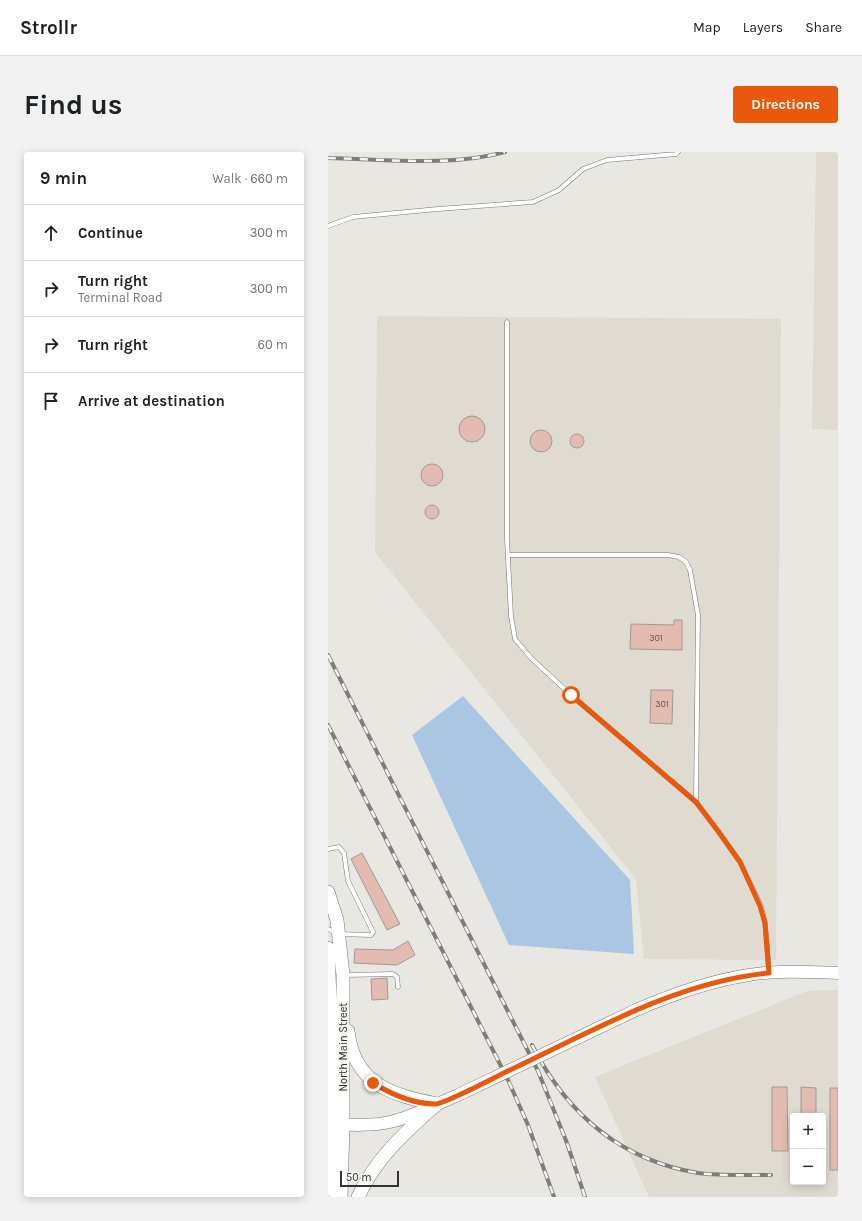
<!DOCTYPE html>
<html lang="en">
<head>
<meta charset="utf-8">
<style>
  :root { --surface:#fff; --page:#f2f2f2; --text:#202124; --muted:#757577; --line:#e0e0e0; --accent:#ea580c }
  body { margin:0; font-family:Karla,sans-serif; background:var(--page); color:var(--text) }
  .controls { position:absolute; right:12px; bottom:12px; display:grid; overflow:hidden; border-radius:4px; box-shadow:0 2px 10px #0003 }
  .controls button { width:36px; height:36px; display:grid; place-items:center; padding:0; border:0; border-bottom:1px solid var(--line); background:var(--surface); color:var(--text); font:20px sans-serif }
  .scale { position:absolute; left:12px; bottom:10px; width:59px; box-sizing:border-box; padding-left:4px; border:2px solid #343332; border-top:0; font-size:11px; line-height:14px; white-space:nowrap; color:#343332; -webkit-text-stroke:3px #f6f4f0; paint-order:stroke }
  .stop { position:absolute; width:12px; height:12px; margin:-9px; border:3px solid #ea580c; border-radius:50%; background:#fff }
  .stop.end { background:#ea580c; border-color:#fff; box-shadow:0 1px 4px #0008 }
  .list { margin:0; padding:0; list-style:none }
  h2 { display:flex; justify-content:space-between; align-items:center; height:52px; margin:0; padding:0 16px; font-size:17px }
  h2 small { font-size:13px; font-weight:400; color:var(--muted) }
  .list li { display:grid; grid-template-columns:26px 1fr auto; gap:12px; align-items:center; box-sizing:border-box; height:56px; padding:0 16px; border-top:1px solid var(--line) }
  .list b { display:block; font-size:15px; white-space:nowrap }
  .list p { margin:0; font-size:13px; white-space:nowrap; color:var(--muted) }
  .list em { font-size:13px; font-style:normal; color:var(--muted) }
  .icon { flex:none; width:22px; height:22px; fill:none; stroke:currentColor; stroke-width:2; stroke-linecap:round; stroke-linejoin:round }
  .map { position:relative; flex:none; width:510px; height:1045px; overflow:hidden; border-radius:4px }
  header { display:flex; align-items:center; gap:24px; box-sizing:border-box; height:56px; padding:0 20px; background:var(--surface); border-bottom:1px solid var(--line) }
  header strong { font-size:19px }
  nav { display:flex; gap:22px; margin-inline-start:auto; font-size:14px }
  .intro { display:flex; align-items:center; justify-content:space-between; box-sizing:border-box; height:96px; padding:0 24px }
  h1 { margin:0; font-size:28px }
  .button { padding:10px 18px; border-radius:4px; background:var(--accent); color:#fff; font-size:14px; font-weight:700 }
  main { display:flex; gap:24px; padding:0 24px }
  aside { flex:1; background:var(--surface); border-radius:4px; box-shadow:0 2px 10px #0003 }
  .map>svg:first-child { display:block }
  .built { fill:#e0dbd0; fill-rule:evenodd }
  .water { fill:#aac6e3 }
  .building { fill:#e4bbb0; stroke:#9e9998 }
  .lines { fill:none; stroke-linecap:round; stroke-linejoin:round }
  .lane-casing { stroke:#777571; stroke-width:5 }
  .secondary-casing { stroke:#777571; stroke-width:13 }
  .primary-casing { stroke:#777571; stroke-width:14 }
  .lane { stroke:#fff; stroke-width:4 }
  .secondary { stroke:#fff; stroke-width:12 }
  .primary { stroke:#fff; stroke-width:13 }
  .rail-casing { stroke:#7e7d7a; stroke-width:4 }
  .rail { stroke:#f6f4f0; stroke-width:2.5; stroke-dasharray:8; stroke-linecap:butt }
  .secondary-bridge-casing { stroke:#777571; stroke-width:13; stroke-linecap:butt }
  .secondary-bridge { stroke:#fff; stroke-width:12 }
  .route { stroke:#ea580c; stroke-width:5 }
  .labels { text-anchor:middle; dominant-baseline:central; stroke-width:4; stroke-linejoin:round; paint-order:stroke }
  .number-label { font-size:9px; fill:#605552 }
  .street-label { font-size:11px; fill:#343332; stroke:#f6f4f0 }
</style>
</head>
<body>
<header>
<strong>Strollr</strong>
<nav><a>Map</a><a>Layers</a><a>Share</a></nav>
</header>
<div class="intro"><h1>Find us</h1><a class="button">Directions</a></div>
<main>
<aside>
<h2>9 min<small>Walk · 660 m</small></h2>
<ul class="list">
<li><svg class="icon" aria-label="ahead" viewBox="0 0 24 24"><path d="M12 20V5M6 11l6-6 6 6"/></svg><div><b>Continue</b></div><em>300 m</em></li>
<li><svg class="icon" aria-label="right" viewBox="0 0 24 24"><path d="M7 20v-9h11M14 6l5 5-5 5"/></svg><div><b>Turn right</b><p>Terminal Road</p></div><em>300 m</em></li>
<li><svg class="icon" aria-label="right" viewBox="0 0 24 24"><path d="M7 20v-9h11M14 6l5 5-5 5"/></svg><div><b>Turn right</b></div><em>60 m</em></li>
<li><svg class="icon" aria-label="arrive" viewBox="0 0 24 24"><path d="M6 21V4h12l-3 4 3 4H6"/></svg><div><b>Arrive at destination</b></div></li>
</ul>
</aside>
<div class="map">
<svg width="510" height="1045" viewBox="0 0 510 1045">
  <rect width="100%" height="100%" fill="#e9e7e2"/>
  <!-- built -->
  <path class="built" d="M488,0H510V278L484,277Z
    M49,164L453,167L448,808L316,807L308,727L47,400Z
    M510,838V1045H321L267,925L479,839ZM465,964H495V1030H465Z"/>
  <!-- water -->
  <path class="water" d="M135,544L302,728L306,802L181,793L84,583Z"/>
  <!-- building -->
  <path class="building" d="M131 277a13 13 0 1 1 26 0a13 13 0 1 1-26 0Z
    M202 289a11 11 0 1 1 22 0a11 11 0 1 1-22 0Z
    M242 289a7 7 0 1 1 14 0a7 7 0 1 1-14 0Z
    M93 323a11 11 0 1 1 22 0a11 11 0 1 1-22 0Z
    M97 360a7 7 0 1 1 14 0a7 7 0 1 1-14 0Z
    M346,468H354V498L302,497L303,472L346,473Z
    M323,538H345L344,572L322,571Z
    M34,701L72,772L59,778L23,707Z
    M80,789L87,803L69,813L26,811L27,797L65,798Z
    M59,826L60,847L44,848L43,827Z
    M444,935H459L460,999H444Z
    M473,935L488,936V964H473Z
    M502,936H510V1018H502Z"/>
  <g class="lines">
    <!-- lane casing -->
    <g class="lane-casing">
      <path id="lane" d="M0,74L25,65L110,57L205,50L231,38L255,17L279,8L348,2L350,0
        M179,170V387L183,464L187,487L203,506L243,543L368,650L390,679L412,710L433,754L437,771L441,819
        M180,403H340L351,405L358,410L362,418L370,463L368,650
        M0,697L11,695L16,701L20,729L45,780L43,783L9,782L0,777
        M18,823L65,822L69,825L70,835"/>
    </g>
    <!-- secondary casing -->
    <g class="secondary-casing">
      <path id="secondary" d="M308,858C345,842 381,829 421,823C450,818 481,820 510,821
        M6,972C25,973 43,974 62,970C85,965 106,953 128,944"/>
    </g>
    <!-- primary casing -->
    <g class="primary-casing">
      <path id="primary" d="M0,740L9,768L15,823V973L13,1045
        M0,796L3,874L2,1045
        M20,879C26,932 63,943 109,952
        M30,1045C48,1006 77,980 109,952"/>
    </g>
    <!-- lane -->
    <use href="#lane" class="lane"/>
    <!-- secondary -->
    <use href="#secondary" class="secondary"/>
    <!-- primary -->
    <use href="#primary" class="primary"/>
    <!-- rail casing -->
    <g class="rail-casing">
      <path id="rail" d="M0,6C57,7 122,15 177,0
        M0,503L210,919L239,991L257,1045
        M0,573L180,928L200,973L226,1045
        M204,893C239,962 292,1008 370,1021C394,1024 419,1023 443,1023"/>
    </g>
    <!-- rail -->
    <use href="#rail" class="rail"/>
    <!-- secondary-bridge casing -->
    <g class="secondary-bridge-casing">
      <path id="secondary-bridge" d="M128,944L308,858"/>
    </g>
    <!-- secondary-bridge -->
    <use href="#secondary-bridge" class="secondary-bridge"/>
  </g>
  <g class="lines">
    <!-- route -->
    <path class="route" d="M45,931C63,942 86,952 107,952C117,952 169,924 182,918C265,879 348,830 441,821L437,771L432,754L412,710L390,679L368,650L243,543"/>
  </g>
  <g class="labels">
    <!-- number labels -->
    <g class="number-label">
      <text x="328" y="486">301</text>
      <text x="334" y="552">301</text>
    </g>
    <!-- street labels -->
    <g class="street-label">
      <text transform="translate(15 895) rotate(-90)">North Main Street</text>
    </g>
  </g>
</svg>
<div class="controls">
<button>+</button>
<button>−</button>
</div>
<div class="scale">50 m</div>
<div class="stop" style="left:243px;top:543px"></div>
<div class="stop end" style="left:45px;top:931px"></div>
</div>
</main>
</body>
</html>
